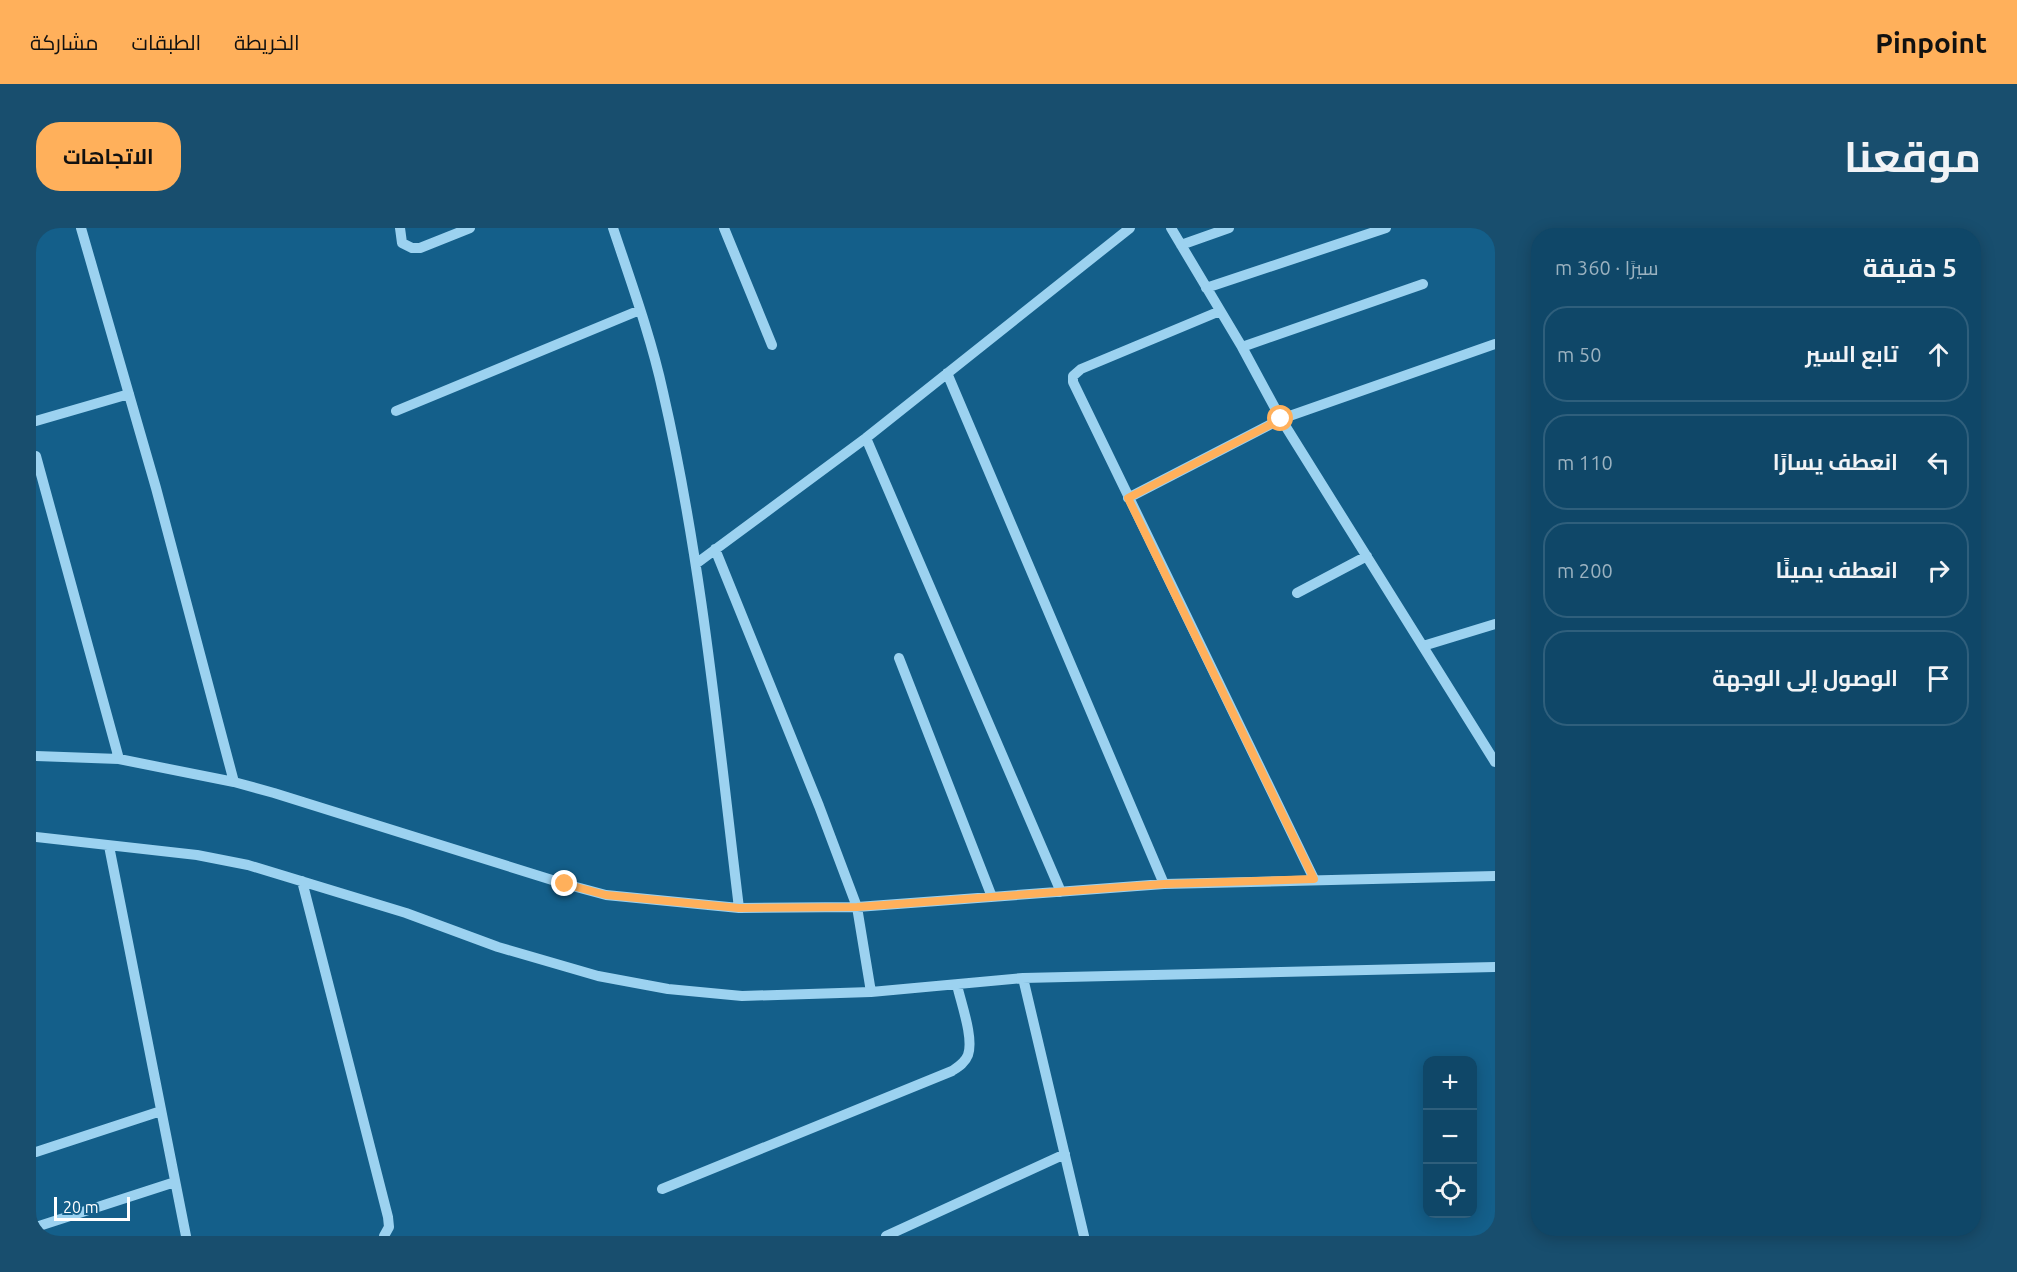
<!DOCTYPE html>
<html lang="ar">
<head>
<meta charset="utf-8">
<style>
  :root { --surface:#0f4768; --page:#184e6e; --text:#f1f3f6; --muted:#9bb2c0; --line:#2f5f7c; --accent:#ffb05b }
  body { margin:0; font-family:Ubuntu,Cairo,sans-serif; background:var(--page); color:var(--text); direction:rtl }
  .controls { position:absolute; right:18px; bottom:18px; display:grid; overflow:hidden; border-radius:12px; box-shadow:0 3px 15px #0003 }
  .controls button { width:54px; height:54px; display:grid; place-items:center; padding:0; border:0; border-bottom:2px solid var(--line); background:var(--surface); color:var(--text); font:30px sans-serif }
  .scale { position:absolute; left:18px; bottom:15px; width:76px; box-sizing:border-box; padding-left:6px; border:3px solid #fff; border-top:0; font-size:16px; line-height:21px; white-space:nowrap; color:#fff; -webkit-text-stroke:4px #145f8a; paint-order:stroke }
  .stop { position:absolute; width:18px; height:18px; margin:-14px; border:4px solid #ffb05b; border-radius:50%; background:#fff }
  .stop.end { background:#ffb05b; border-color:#fff; box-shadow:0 2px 6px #0008 }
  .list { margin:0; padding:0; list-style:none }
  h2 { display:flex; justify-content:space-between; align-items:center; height:78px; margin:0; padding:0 24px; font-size:26px }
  h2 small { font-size:20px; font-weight:400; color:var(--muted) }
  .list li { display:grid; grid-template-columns:39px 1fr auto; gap:18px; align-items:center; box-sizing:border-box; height:96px; margin:0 12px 12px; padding:0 12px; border:2px solid var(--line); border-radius:24px }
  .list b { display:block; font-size:22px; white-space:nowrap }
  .list em { font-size:20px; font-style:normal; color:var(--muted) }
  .icon { flex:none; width:33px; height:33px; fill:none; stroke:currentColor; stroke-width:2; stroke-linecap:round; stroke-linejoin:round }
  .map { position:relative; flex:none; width:1459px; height:1008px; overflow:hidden; direction:ltr; border-radius:24px }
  header { display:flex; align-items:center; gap:36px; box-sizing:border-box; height:84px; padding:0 30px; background:var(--accent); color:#111 }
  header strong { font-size:28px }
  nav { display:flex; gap:33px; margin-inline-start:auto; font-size:21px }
  .intro { display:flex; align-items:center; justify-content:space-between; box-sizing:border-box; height:144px; padding:0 36px }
  h1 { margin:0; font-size:42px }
  .button { padding:15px 27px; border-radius:24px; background:var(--accent); color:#111; font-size:21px; font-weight:700 }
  main { display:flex; gap:36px; padding:0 36px }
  aside { flex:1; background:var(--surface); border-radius:24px; box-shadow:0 3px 15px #0003 }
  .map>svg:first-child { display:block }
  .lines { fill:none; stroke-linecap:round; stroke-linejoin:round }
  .minor { stroke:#9cd2f0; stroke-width:10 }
  .route { stroke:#ffb05b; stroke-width:8 }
</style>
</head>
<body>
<header>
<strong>Pinpoint</strong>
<nav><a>الخريطة</a><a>الطبقات</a><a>مشاركة</a></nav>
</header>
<div class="intro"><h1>موقعنا</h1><a class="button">الاتجاهات</a></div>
<main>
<aside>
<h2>5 دقيقة<small>سيرًا · 360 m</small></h2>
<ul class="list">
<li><svg class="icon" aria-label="ahead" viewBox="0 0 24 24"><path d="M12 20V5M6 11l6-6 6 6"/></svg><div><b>تابع السير</b></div><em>50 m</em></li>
<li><svg class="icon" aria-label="left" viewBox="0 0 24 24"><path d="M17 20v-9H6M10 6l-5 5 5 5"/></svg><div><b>انعطف يسارًا</b></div><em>110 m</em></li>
<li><svg class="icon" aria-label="right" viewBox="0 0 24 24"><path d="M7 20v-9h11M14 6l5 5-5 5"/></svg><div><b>انعطف يمينًا</b></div><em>200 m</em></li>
<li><svg class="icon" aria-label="arrive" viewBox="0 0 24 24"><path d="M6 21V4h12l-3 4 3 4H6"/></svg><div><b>الوصول إلى الوجهة</b></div></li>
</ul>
</aside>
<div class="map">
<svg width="1459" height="1008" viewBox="0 0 1459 1008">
  <rect width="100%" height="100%" fill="#145f8a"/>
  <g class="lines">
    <!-- minor -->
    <path class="minor" d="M45,0L120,260L198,554
      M364,0L366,15L376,20H384L434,0
      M577,0C595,54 615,109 627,164C666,334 682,507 703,680
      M688,0L736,117
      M1135,0L1206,119L1245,191L1459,534
      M1145,17L1193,0
      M1170,60L1350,0
      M1184,83L1045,141L1037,148V154L1278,651
      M1206,119L1387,56
      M911,145L1128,656
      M360,183L604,82
      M0,193L93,166
      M830,210L1025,664
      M0,228L83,531
      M1092,270L1245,191L1459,116
      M679,321L783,578L821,679L835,764
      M661,335L830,210L1094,0
      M1261,365L1331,328
      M1387,418L1459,396
      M863,430L956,669
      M0,528L83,531L198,554L238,565L529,656L570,667L703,680L821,679L1128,656L1459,648
      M0,609L161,627L212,637L370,685L462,719L562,748L632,761L706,768L835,764L987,750L1459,739
      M73,618L150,1008
      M266,653L352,989L353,999L348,1008
      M987,750L1048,1008
      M0,924L125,883
      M626,961L916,843C922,839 929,835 932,827C938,810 925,775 921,757
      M0,999L139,954
      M850,1008L1029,926"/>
  </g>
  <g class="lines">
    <!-- route -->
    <path class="route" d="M529,656L570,667L703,680L821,679L1128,656L1278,651L1092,270L1245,191"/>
  </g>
</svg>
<div class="controls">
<button>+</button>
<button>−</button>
<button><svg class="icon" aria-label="locate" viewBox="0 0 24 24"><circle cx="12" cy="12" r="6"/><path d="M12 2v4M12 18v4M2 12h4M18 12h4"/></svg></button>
</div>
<div class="scale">20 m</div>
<div class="stop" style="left:1245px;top:191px"></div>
<div class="stop end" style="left:529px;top:656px"></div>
</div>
</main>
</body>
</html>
